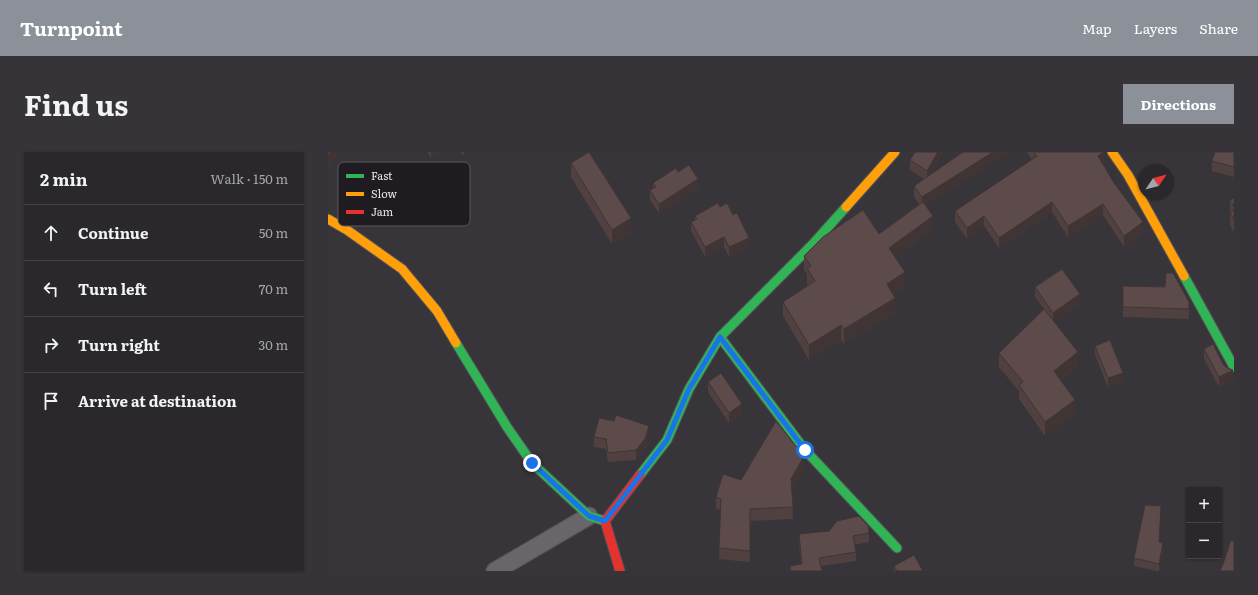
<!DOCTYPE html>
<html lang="en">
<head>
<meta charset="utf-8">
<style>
  :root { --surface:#2a282c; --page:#363438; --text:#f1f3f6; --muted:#a5a6a9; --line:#464448; --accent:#8c9099 }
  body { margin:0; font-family:Literata,serif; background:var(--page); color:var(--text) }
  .controls { position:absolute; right:12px; bottom:12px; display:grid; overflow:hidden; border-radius:0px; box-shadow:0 1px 3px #0004 }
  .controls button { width:36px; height:36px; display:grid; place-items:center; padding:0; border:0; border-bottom:1px solid var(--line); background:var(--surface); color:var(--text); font:20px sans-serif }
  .compass { position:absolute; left:810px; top:12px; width:36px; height:36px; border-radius:50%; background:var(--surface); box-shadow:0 1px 3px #0004; rotate:55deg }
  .stop { position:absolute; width:12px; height:12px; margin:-9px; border:3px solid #1a73e8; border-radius:50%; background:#fff }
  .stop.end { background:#1a73e8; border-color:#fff; box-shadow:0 1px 4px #0008 }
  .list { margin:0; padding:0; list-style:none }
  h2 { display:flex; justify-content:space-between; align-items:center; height:52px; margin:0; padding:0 16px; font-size:17px }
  h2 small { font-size:13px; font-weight:400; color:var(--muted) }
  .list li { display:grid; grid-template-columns:26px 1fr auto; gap:12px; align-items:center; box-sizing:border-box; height:56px; padding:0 16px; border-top:1px solid var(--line) }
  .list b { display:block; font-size:15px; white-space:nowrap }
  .list em { font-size:13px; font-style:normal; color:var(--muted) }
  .icon { flex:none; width:22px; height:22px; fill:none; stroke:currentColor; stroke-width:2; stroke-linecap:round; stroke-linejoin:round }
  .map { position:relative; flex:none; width:906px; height:419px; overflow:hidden; border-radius:0px }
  header { display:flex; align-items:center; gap:24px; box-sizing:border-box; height:56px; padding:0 20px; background:var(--accent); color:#fff }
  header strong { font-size:19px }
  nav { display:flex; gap:22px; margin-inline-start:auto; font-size:14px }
  .intro { display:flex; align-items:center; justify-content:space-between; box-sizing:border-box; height:96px; padding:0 24px }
  h1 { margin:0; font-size:28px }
  .button { padding:10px 18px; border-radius:0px; background:var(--accent); color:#fff; font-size:14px; font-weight:700 }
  main { display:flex; gap:24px; padding:0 24px }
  aside { flex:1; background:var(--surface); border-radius:0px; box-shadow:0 1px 3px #0004 }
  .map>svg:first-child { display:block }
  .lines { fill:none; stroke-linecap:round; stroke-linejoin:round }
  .street-casing { stroke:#545156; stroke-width:19 }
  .fast-casing { stroke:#545156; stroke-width:11 }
  .slow-casing { stroke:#545156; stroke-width:11 }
  .jam-casing { stroke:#545156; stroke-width:11 }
  .street { stroke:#68666a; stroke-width:17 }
  .fast { stroke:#30b455; stroke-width:9 }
  .slow { stroke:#ff9f0a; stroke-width:9 }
  .jam { stroke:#e5322d; stroke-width:9 }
  .wall { fill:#504040 }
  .shaded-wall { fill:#413434 }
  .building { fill:#5d4b4b; stroke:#413434 }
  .route { stroke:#1a73e8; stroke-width:5 }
  .key { fill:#1e1c20; stroke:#5a585d; stroke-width:1 }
  .key-label { font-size:11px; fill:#e7e4ea }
</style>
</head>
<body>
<header>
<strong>Turnpoint</strong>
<nav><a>Map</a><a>Layers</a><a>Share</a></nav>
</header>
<div class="intro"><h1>Find us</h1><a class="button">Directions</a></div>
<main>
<aside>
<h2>2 min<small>Walk · 150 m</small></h2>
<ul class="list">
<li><svg class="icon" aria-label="ahead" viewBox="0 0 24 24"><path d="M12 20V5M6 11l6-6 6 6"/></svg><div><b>Continue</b></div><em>50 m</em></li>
<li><svg class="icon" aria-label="left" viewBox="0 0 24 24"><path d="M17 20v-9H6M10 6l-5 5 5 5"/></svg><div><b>Turn left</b></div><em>70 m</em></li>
<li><svg class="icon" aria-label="right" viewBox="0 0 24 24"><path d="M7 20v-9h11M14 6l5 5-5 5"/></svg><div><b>Turn right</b></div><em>30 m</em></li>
<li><svg class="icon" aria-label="arrive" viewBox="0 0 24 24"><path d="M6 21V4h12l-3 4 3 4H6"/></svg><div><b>Arrive at destination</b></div></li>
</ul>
</aside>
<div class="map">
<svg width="906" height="419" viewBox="0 0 906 419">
  <rect width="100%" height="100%" fill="#38353a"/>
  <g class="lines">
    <!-- street casing -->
    <g class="street-casing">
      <path id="street" d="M167,419L261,364"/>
    </g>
    <!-- fast casing -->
    <g class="fast-casing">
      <path id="fast" d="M856,124L906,215
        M392,185L477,298L569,396
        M128,191L179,275L204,311L261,364L277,369
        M312,323L339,288L361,237L392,185L484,93L518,55"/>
    </g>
    <!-- slow casing -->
    <g class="slow-casing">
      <path id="slow" d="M784,0L800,23L856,124
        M518,55L567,0
        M0,67L19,78L74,117L109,159L128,191"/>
    </g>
    <!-- jam casing -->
    <g class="jam-casing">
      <path id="jam" d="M292,419L277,369L312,323"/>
    </g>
    <!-- street -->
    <use href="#street" class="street"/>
    <!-- fast -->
    <use href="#fast" class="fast"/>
    <!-- slow -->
    <use href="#slow" class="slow"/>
    <!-- jam -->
    <use href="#jam" class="jam"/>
  </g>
  <!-- wall -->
  <path class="wall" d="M99,0H112L103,6Z
    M133,0H139L136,4Z
    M587,0L602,23L635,0H681L598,53L605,78L567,106L577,135L565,143L567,161L516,192L513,188L481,208L455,164V150L480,134L479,131V122L476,118V104L551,82L591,52L586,45V34L596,27L582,18V8Z
    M699,0H776V11L774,12L815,81L796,95L775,63L740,85L724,60L671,96L656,74L639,87L627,70V59L704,8Z
    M906,0V25L884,19V9Z
    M243,11L303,80L284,92L243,25Z
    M350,20L370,37L331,61L322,48V38L325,36V31Z
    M906,46V80L902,73V48Z
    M392,55L421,96L401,105L396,95L377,105L363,79V70L367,68V64Z
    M795,134L861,150V167L795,165Z
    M707,135L752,152L726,170L750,213L733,228L747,262L717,284L691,247V239L671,215V201L716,157L707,145Z
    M767,194L795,230L780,236L767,203Z
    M876,197L895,212L899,216L905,227L891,235L876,207Z
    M380,230L414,262L401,271L380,240Z
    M321,284L317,297L308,308L280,310L278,297L266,295V285Z
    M471,301L476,316L464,337L465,367L422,369V410L391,407L393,358L388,357V345L413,328Z
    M833,362L831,391L835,399L831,419H828L806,414V406Z
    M541,381V390L526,393L528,400V409L493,414L494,419H462V414L473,412L471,391V382Z
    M566,414L595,419H566Z"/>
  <!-- shaded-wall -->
  <path class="shaded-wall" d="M3,0H9V3L0,18V5Z
    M103,0H112L103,6Z
    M136,0H139L136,4Z
    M610,0H616L599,29V19Z
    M665,0H681L594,56V45Z
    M776,0V11L770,15V4Z
    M370,27V37L331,61V52Z
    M724,50V60L671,96V86Z
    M775,52V63L740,85V74Z
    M605,64V78L561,111V96Z
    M656,64V74L639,87V76Z
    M303,66V80L284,92V78Z
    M815,70V81L796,95V84Z
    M396,85V95L377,105V95Z
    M421,86V96L401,105V95Z
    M577,120V135L559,147V132Z
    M752,142V152L725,171V161Z
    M567,146V161L516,192V177Z
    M513,173V188L481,208V193Z
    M750,200V213L726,233V219Z
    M905,218V227L891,235V225Z
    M795,221V230L780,236V226Z
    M747,248V262L717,284V270Z
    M414,252V262L401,271V261Z
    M321,274V284L317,297L308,308V298Z
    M476,304V316L463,338V327Z
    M833,354V362L831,398V390Z
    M835,391V399L831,419V412Z"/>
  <!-- building -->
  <path class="building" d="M0,0H3L0,5Z
    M261,0L303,66L284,78L243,11Z
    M587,0H610L599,19L582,8Z
    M635,0H665L594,45L586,34Z
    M706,0H776L770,4L786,31L815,70L796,84L775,52L740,74L724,50L671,86L656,64L639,76L627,59L709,4Z
    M887,0H906V15L884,9Z
    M361,13L370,27L331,52L322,38L328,35L325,31L348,16L350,20Z
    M906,46V55L902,48Z
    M595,50L605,64L561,96L577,120L559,132L567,146L516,177L513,173L481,193L455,150L487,129L479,116L483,114L476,104L495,85L535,58L551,82Z
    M390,51L392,55L399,51L405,63L409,61L421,86L401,95L396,85L377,95L363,70L369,67L367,64Z
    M906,58V68L902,61Z
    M734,117L752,142L725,161L707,135Z
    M838,121H845L861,150V157L795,155V134L837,135Z
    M716,157L750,200L726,219L747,248L717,270L691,233L695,230L671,201Z
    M782,188L795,221L780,226L767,194Z
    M885,192L895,212L899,216L905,218L891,225L876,197Z
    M393,221L414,252L401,261L380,230Z
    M288,263L321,274L317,287L308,298L280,301L278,287L266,285L271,266L286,269Z
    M448,269L471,298L469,300L476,304L463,327L465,355L422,357V399L391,396L393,347L388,345L395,322L413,328Z
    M817,353L833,354L831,390L835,391L831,412L806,406Z
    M531,364L540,374L541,381L525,384L528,400L491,406L494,419H463L462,414L474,412L471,382L501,379L509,369Z
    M903,388L906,390V419H892L895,412Z
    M586,403L595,419H569L566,414Z"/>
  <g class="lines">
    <!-- route -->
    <path class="route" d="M204,311L261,364L277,369L339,288L361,237L392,185L477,298"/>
  </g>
  <!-- legend -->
  <rect x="10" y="10" width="132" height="64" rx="6" class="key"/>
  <rect x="18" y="22" width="18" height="4" fill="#30b455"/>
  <rect x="18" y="40" width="18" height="4" fill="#ff9f0a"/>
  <rect x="18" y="58" width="18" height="4" fill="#e5322d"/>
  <g class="key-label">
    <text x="43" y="28">Fast</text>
    <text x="43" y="46">Slow</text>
    <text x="43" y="64">Jam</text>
  </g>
</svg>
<div class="controls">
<button>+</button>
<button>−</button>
</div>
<svg class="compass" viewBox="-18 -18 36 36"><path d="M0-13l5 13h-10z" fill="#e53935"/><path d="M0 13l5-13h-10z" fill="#a5a6a9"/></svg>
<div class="stop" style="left:477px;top:298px"></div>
<div class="stop end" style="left:204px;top:311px"></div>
</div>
</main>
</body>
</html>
